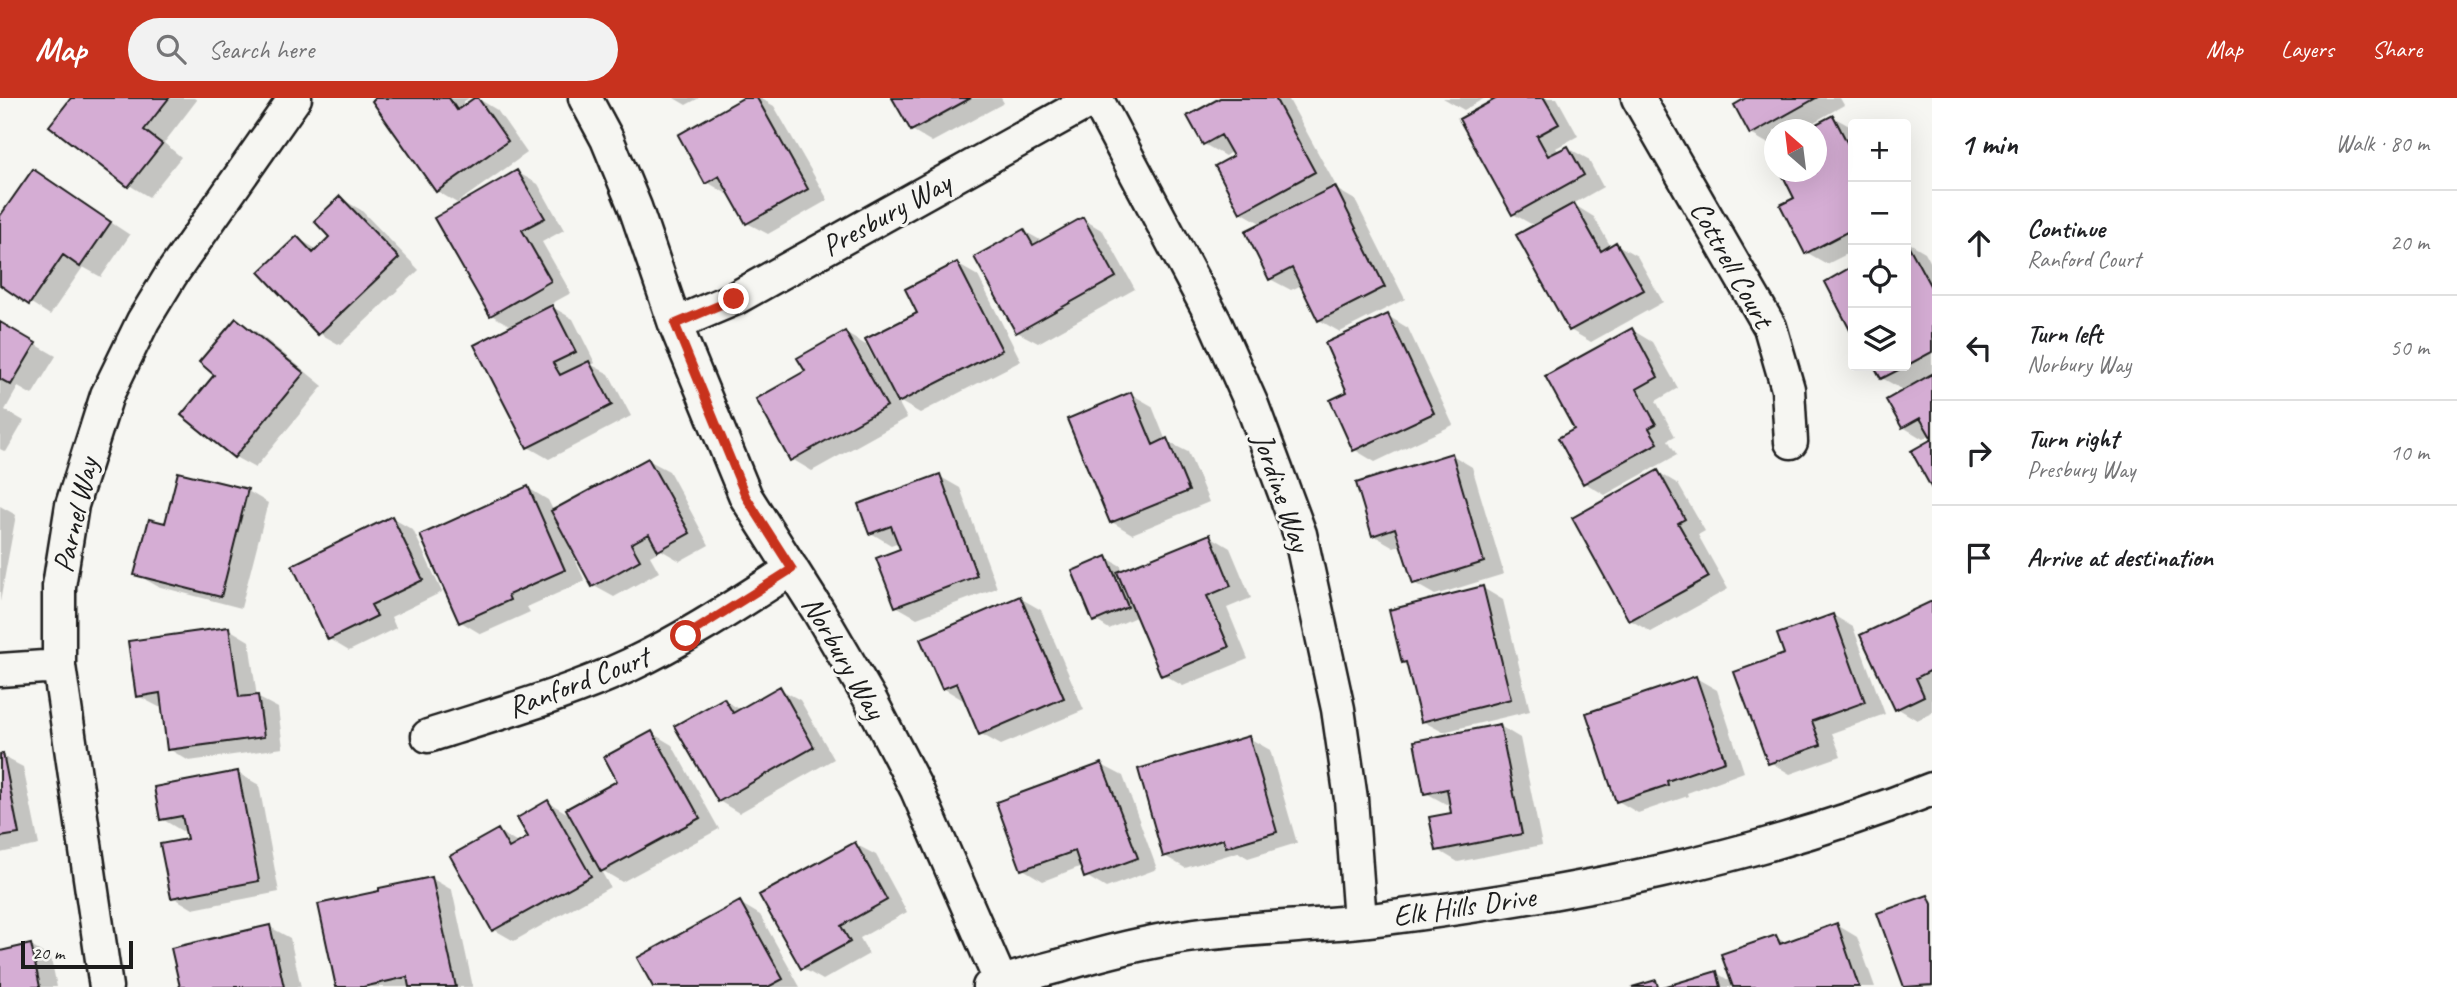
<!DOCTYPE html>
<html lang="en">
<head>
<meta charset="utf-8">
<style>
  :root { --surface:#fff; --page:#f2f2f2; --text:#202124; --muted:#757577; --line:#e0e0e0; --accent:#c8321e }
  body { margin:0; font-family:Caveat,sans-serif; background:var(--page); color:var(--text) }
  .controls { position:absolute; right:21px; top:21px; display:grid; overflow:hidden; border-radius:7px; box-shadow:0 7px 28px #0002 }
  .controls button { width:63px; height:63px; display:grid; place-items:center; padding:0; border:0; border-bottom:2px solid var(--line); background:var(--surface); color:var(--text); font:35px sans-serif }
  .compass { position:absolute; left:1764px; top:21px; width:63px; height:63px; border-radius:50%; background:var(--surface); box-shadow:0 7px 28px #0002; rotate:332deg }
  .scale { position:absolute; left:21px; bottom:18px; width:112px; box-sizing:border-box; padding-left:7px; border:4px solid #1c1c1c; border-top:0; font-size:19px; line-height:24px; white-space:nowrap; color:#1c1c1c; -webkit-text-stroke:5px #f6f6f2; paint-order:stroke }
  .stop { position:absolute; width:21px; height:21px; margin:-16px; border:5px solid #c8321e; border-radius:50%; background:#fff }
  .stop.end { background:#c8321e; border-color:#fff; box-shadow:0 2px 7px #0008 }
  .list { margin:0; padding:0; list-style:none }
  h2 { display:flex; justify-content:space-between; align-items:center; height:91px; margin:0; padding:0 28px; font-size:30px }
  h2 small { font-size:23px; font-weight:400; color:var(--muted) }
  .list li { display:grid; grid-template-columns:46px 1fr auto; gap:21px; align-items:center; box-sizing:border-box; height:105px; padding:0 28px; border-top:2px solid var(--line) }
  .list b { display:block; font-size:26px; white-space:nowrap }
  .list p { margin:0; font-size:23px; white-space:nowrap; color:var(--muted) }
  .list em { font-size:23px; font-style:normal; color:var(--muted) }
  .icon { flex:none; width:38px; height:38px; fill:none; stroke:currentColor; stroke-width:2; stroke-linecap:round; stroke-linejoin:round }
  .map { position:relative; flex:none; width:1932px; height:889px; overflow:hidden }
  header { display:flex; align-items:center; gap:42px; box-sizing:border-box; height:98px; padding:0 35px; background:var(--accent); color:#fff }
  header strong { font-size:33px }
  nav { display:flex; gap:38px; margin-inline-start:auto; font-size:24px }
  .search { width:490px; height:63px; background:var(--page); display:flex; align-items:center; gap:18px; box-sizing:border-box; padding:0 24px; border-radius:38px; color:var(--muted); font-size:26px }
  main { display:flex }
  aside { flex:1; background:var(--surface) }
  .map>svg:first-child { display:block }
  .shadow { fill:#0003 }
  .building { fill:#d5add4; stroke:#1c1c1c; stroke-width:2 }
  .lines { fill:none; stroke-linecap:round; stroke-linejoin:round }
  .minor-casing { stroke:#1c1c1c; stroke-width:37 }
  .minor { stroke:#f6f6f2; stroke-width:32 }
  .route { stroke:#c8321e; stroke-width:9 }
  .labels { text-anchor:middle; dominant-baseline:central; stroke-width:6; stroke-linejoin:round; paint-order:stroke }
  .street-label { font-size:30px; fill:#1c1c1c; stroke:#f6f6f2 }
</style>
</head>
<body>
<header>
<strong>Map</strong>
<div class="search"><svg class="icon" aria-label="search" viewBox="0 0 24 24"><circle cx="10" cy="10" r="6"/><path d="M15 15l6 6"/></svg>Search here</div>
<nav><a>Map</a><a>Layers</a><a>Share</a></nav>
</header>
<main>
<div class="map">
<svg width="1932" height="889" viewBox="0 0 1932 889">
  <rect width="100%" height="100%" fill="#f6f6f2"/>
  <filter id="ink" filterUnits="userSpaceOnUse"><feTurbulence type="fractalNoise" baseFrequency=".0143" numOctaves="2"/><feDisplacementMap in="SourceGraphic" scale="14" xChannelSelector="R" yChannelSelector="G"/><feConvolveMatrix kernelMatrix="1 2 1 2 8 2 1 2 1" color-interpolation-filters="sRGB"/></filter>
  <g filter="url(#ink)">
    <!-- shadow -->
    <path class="shadow" d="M73,0H194L197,2L164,45L181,59L149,99L129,87Z
      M378,0H469L463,4L465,8L477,0L497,12L527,55L457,105L437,93Z
      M674,0H699L686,7Z
      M747,0H760L774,8L828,102L768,136L747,125L730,95L727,96L707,84Z
      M894,0H1001L1004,5L932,44L912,32Z
      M1223,0H1288L1335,86L1331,88L1355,102L1405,201L1340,234L1319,222L1302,187L1291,192L1270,181L1262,126L1241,114L1235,58L1232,53L1225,58L1204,46Z
      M1443,0H1485L1464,12Z
      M1500,0H1557L1578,38L1556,50L1559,54L1568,50L1588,61L1603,89L1573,106L1594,119L1611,149L1616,146L1637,158L1663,204L1591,244L1570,232L1535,128L1513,116Z
      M1749,0H1840L1844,7L1800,32H1774V49L1751,36Z
      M1833,19L1853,30V153L1827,166L1806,154L1796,101L1783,74H1816Z
      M33,73L130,137L101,179L83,169L50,217L0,185V121Z
      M517,74L538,86L564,132L542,144L571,195L549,207L573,221L595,265L592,267L609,276L631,318L549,361L528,349L513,229L491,217Z
      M340,100L361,112L419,172L340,247L319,235L297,140L318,152L332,139Z
      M1083,121L1103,133L1135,191L1038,245L1017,234L1024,133L1042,143Z
      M1906,143L1925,154L1932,167V338L1931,336L1923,341L1903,329L1905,293L1882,280L1876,268H1906Z
      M957,166L978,178L1021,263L920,315L897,302L907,320L812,373L792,361L807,274L845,235L866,247L878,269L881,267Z
      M1388,218L1408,230L1453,327L1375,364L1355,352L1350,295Z
      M236,222L257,234L323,288L255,370L235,359L217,276Z
      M0,226L56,258L32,297L18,289L5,312L24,323L6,354L0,351Z
      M1632,232L1652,244L1678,290L1656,303L1675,338L1668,342L1677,357L1605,397L1585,385L1560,341L1576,332Z
      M1131,296L1152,308L1166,343L1188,354L1209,404L1132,436L1112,424Z
      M1452,357L1472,369L1504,476L1435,497L1414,485L1402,446L1394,449L1373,437Z
      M648,362L669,373L709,447L680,463L661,452L650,458L659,474L614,499L594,488L572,448L569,449L585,483L527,509L530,514L481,536L461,524L528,390L548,402L554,414Z
      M1658,374L1678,386L1705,433L1698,437L1728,491L1651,534L1630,522Z
      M180,376L248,393L268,405L241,510L157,488L136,476L167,428Z
      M939,378L960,390L997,490L917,520L896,508L902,452L899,444L891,447L871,435Z
      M0,408L16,417L0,504Z
      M392,420L413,432L442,494L391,519L396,530L349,553L329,541Z
      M1210,438L1230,450L1251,500L1227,510L1248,561L1183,588L1162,576L1138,518L1109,531L1095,522L1107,460L1121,468L1123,474Z
      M1483,490L1503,502L1530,613L1443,634L1422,623L1409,567L1403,564Z
      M1020,500L1041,512L1084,612L1001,647L981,636L966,601L963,602L943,590Z
      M1932,505V615L1917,622L1897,610Z
      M1833,517L1853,529L1885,616L1832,635L1841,658L1790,676L1770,664L1786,557Z
      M229,531L249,543L257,599L278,610L283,650L189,663L169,651L163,609H159L138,598Z
      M1696,580L1717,592L1744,674L1687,695L1688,698L1638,715L1618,703Z
      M780,591L800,602L834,661L739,715L719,703L724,602L741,612Z
      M1500,628L1520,640L1542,747L1458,764L1438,752L1453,716L1451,705L1446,706L1426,695Z
      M652,635L672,647L719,731L622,784L600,771L610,789L514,843L493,831L498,733L519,746L530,740L548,704L572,718L619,684Z
      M1249,640L1270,652L1297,745L1248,760L1238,754L1185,770L1165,758Z
      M0,657L23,669L39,747L0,755Z
      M1102,667L1123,678L1157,771L1106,790L1086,778L1082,768L1043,783L1023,771Z
      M238,675L259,687L279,794L193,811L173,799L189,742L187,732L182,733L162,721Z
      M855,746L876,757L907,814L860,840L869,856L823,882L802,870Z
      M431,780L452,792L473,889H338Z
      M1928,799L1932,801V889H1906L1880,816Z
      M740,805L760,817L800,889H655Z
      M1837,827L1857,839L1875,889H1670L1717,875L1733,885L1776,839L1786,845Z
      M270,829L290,840L301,889H182Z
      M31,848L51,860L57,889H0V855Z"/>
    <!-- building -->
    <path class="building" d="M71,0H169L144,32L162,46L128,89L49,28Z
      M375,0H449L457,12L474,0H478L508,43L436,94L372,3Z
      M743,0H757L808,91L746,126L719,78L705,86L678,37Z
      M892,0H971L911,33Z
      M1220,0H1275L1315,74L1240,115L1215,68L1233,58L1221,37L1203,47L1187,18Z
      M1497,0H1544L1559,26L1537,38L1548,58L1568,48L1584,77L1512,117L1459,21Z
      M1746,0H1816L1750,37L1734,7Z
      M1833,17L1853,56V131L1805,156L1780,107L1794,100L1781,74H1816V32H1805Z
      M33,71L111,124L80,169L63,157L29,207L0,187V118Z
      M517,72L545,120L522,132L551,183L490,218L434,120Z
      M1335,88L1385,189L1318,223L1292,170L1269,182L1245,133Z
      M340,98L399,160L318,237L259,174L297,138L313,155L329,139L314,123Z
      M1574,105L1601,153L1616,144L1644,192L1569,233L1516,137Z
      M1083,119L1116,179L1016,235L974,159L1024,131L1033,147Z
      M1906,143L1932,191V254L1906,268Z
      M957,164L1002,252L898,305L865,241L917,215L905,191Z
      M1853,168V230L1850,232L1825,184Z
      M552,207L576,254L553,265L560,277L589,263L612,307L527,350L474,247Z
      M1388,216L1434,315L1353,353L1330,302L1347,294L1325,245Z
      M236,220L304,275L234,360L181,317L214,277L199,264Z
      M0,224L36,245L11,287L0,281Z
      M1632,230L1658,279L1637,291L1656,326L1649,330L1658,345L1583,386L1558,340L1574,331L1545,278Z
      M845,233L887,308L790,363L756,301L805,273L797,260Z
      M1874,268H1906L1881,281Z
      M1932,276V391L1911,353L1932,341L1920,320L1902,330L1886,302Z
      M1131,294L1153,347L1167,340L1189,393L1110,425L1067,321Z
      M1452,355L1484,464L1413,486L1395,430L1372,438L1356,385Z
      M648,360L690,435L658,453L649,436L631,446L640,462L592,489L551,413Z
      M1658,372L1685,421L1678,425L1709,479L1629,523L1572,420Z
      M178,374L248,391L221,499L134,477L149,421L165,425Z
      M940,376L977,478L895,509L876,460L900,451L891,428L869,436L858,406Z
      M528,388L565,472L508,497L510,502L459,525L420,437Z
      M392,418L423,482L371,507L377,518L328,542L292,467Z
      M1210,436L1231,488L1207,498L1229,549L1161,578L1117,474Z
      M1107,458L1128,509L1093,524L1072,473Z
      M1483,488L1511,601L1421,624L1406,564L1402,565L1389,512Z
      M1020,498L1064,600L979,637L957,585L942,591L920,541Z
      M1932,503V572L1916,580L1924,598L1895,612L1860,537Z
      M1833,516L1865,604L1812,623L1821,647L1768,666L1734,574L1784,556L1777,536Z
      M229,529L239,599L258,597L264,639L167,652L160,595L136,599L128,543Z
      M1696,578L1725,663L1667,683L1668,687L1616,704L1586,615Z
      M780,588L814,649L718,704L674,628L724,600L733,615Z
      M1500,626L1522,736L1436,753L1429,719L1451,715L1447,691L1424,696L1414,643Z
      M652,633L700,720L601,774L566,711L617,683L604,659Z
      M1249,638L1277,734L1226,749L1223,741L1163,759L1138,671Z
      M3,655L19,736L0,739V656Z
      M1102,665L1138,760L1084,780L1075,753L1021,772L996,704Z
      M238,673L259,783L171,800L160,746L187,741L182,718L160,722L154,689Z
      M548,702L591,778L492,833L450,758L498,731L509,750L528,739L517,720Z
      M855,744L887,802L841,828L850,844L801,871L759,797Z
      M432,779L456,889H409L407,879L363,889H336L318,806L379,793V790Z
      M1928,797L1932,806V887L1904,889L1877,815Z
      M740,803L783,881L768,889H653L637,860Z
      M1837,825L1859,889H1733L1721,856L1776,837L1780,846Z
      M270,827L284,889H180L171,850Z
      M31,846L40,889H0V853Z
      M1717,873L1721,889H1663Z
      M1656,882L1658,889H1632Z"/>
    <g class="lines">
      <!-- minor casing -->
      <g class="minor-casing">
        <path id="minor" d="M585,0L607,41L635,109L675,226L746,399L819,514L870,601L917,692L1003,889
          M1096,0L1215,224L1252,307L1300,436L1338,611L1351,701L1360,823
          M1638,0L1770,229L1788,291L1791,344
          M675,226L734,201L1095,0
          M0,572L59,568
          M428,638C496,616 566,597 630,567C687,540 739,505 792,471
          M106,889L59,568V488L72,407L107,297L143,223L171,177L295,0
          M989,889C1012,880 1036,874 1059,868C1102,855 1144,844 1188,838C1251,829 1315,829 1378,821C1567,797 1754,762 1932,691"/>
      </g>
      <!-- minor -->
      <use href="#minor" class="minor"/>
    </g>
  </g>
  <g class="lines" filter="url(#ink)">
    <!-- route -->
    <path class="route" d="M686,538L792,471L746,399L675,226L734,201"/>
  </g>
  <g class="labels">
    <!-- street labels -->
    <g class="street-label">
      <text transform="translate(886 116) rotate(-29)">Presbury Way</text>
      <text transform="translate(1732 166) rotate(61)">Cottrell Court</text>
      <text transform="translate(1282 394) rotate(71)">Jordine Way</text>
      <text transform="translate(75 417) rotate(-77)">Parnel Way</text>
      <text transform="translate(844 559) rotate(60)">Norbury Way</text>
      <text transform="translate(578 584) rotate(-21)">Ranford Court</text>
      <text transform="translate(1464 808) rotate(-8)">Elk Hills Drive</text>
    </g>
  </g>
</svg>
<div class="controls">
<button>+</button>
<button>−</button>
<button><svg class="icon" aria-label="locate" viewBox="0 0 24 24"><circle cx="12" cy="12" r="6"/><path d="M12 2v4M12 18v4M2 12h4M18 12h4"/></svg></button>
<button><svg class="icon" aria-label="layers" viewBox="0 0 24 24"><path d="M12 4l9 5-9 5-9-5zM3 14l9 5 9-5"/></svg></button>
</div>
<svg class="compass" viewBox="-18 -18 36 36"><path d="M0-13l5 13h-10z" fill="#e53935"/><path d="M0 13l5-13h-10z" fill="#757577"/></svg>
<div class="scale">20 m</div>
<div class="stop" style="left:686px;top:538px"></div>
<div class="stop end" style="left:734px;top:201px"></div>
</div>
<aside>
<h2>1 min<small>Walk · 80 m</small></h2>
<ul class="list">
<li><svg class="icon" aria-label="ahead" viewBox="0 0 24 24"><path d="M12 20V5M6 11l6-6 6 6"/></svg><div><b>Continue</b><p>Ranford Court</p></div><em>20 m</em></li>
<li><svg class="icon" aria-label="left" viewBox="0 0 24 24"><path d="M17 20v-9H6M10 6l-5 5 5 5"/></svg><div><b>Turn left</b><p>Norbury Way</p></div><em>50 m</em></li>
<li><svg class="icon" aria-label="right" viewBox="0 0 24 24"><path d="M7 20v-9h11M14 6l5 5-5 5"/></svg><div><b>Turn right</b><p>Presbury Way</p></div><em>10 m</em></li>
<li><svg class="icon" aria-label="arrive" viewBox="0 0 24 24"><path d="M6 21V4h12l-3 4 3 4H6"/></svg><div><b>Arrive at destination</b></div></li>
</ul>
</aside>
</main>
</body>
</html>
